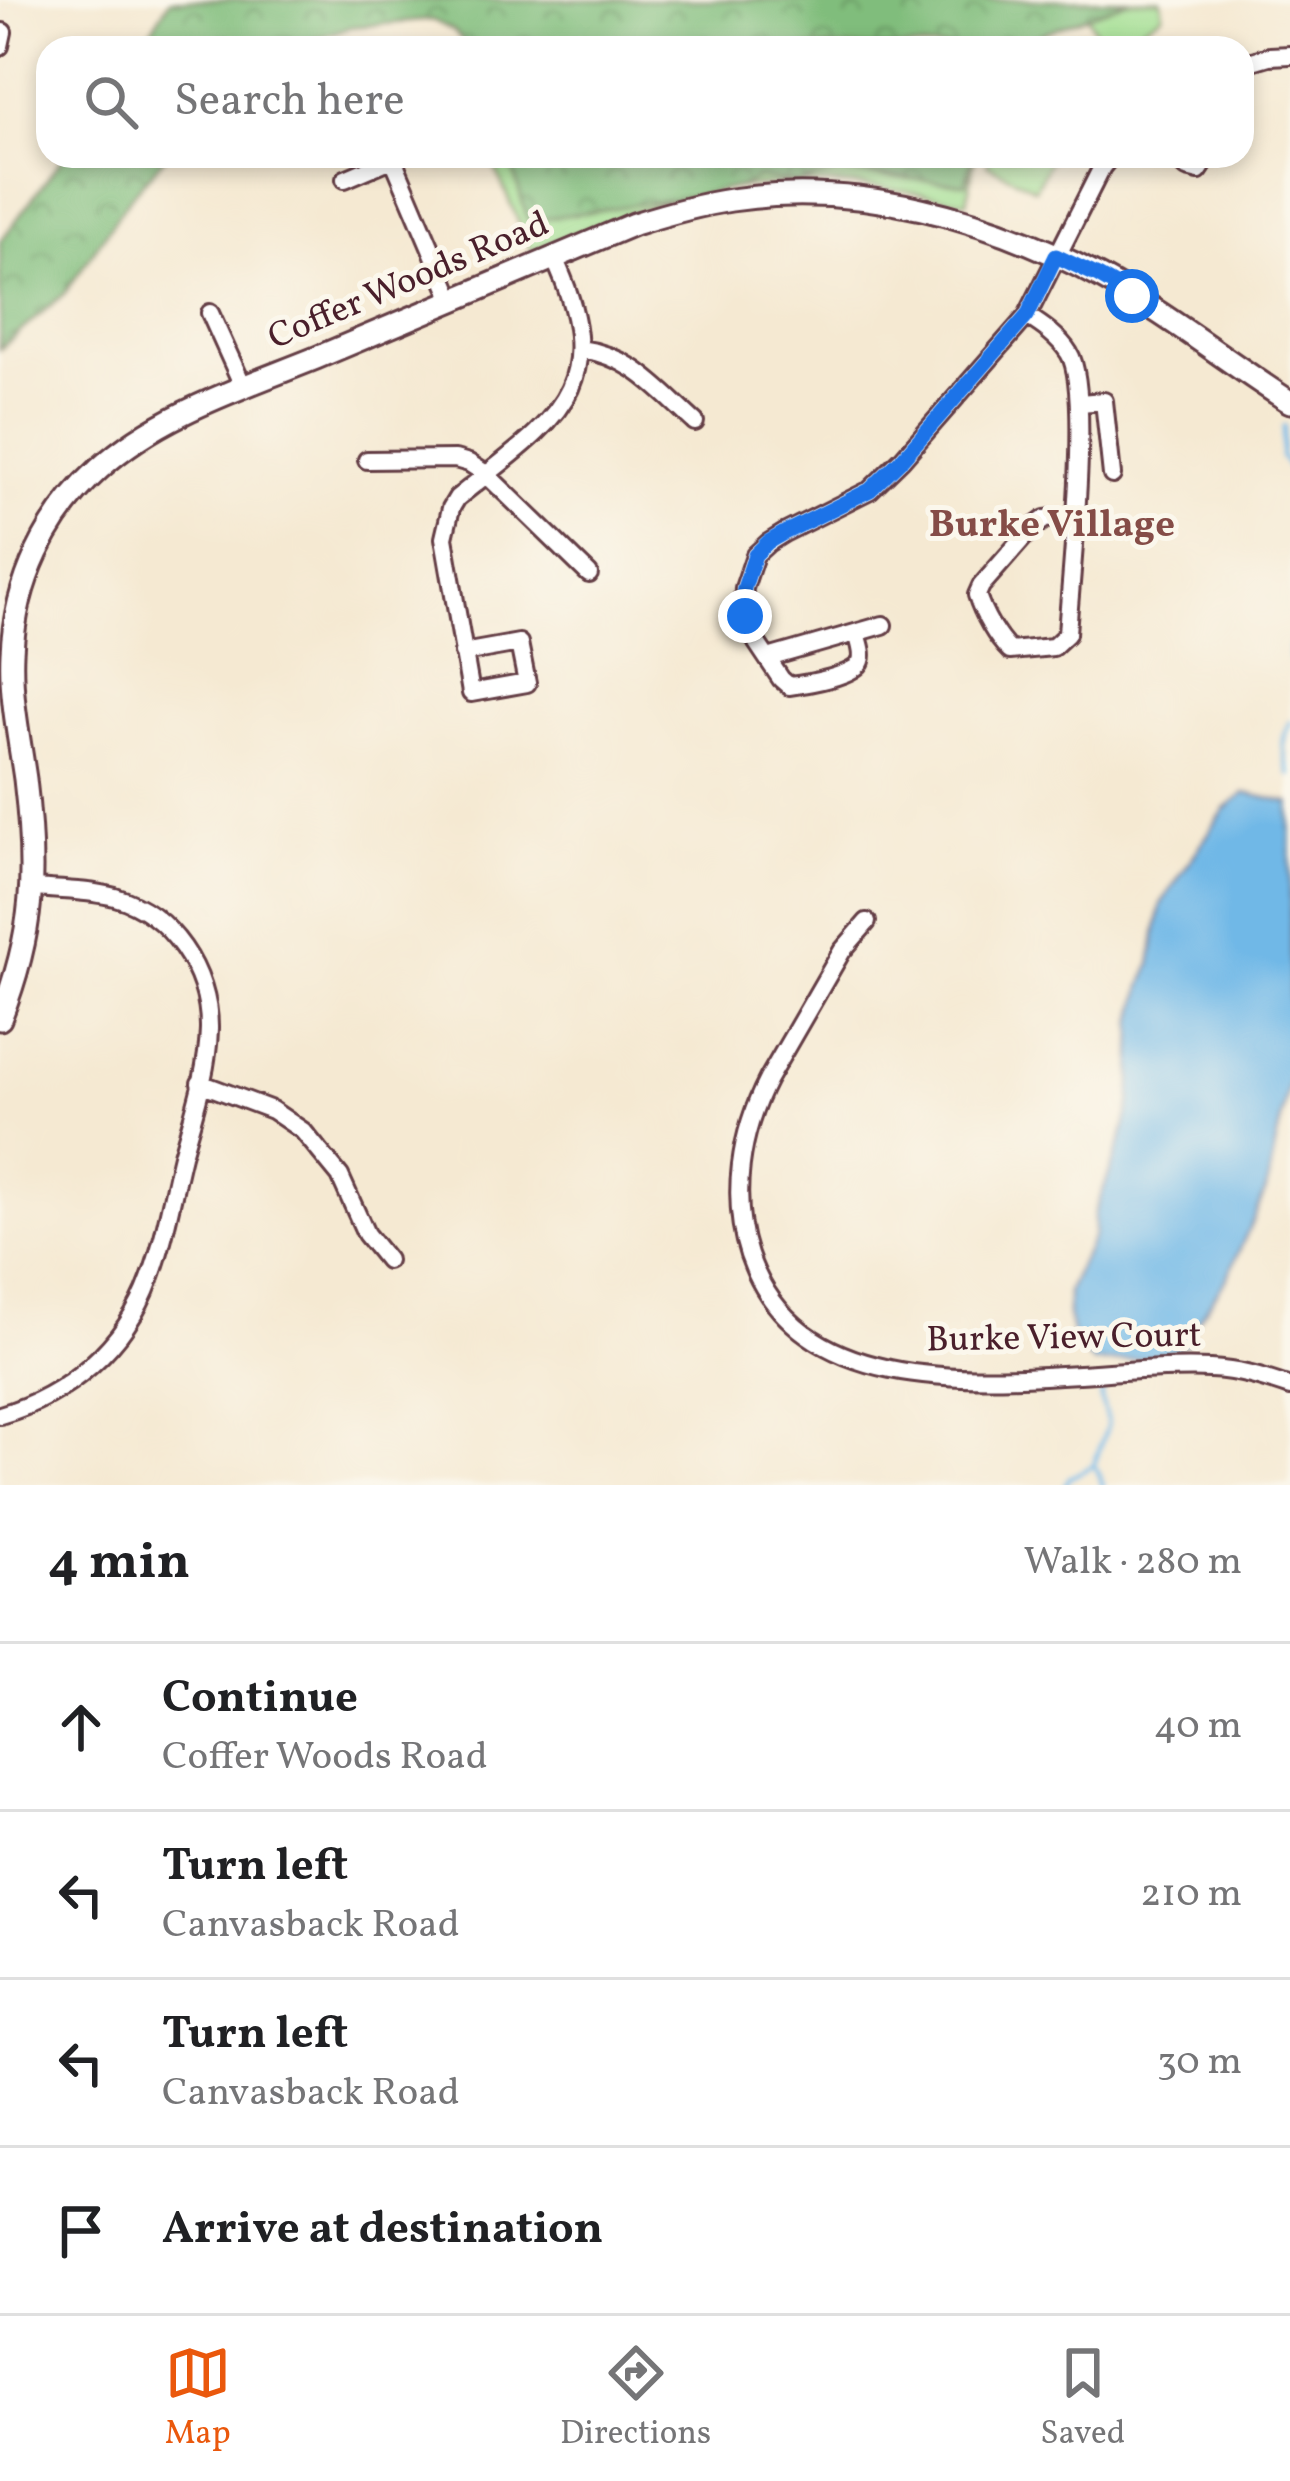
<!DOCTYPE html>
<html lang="en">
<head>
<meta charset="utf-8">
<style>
  :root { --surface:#fff; --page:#f6f6f6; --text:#202124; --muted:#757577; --line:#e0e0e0; --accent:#ea580c }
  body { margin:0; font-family:Vollkorn,serif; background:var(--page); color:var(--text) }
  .stop { position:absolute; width:36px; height:36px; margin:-27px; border:9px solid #1a73e8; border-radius:50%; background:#fff }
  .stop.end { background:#1a73e8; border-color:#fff; box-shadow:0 3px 12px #0008 }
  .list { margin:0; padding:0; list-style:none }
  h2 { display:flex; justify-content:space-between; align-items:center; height:156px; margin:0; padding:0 48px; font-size:51px }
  h2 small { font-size:39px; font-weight:400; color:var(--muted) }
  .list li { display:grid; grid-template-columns:78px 1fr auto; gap:36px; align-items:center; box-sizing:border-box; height:168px; padding:0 48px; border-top:3px solid var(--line) }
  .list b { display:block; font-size:45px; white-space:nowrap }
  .list p { margin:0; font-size:39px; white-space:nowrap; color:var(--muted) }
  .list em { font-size:39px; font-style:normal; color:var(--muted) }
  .icon { flex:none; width:66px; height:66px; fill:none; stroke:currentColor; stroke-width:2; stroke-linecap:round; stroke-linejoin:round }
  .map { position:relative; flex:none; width:1290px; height:1485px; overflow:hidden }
  .search { position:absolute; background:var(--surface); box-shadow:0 6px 18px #0003; left:36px; right:36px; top:36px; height:132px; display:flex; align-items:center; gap:30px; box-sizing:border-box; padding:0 42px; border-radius:36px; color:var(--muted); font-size:45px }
  .sheet { height:828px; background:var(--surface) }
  nav { display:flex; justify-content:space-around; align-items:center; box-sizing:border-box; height:168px; border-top:3px solid var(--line); background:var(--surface); font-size:33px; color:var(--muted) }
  nav a { display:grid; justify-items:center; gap:6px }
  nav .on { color:var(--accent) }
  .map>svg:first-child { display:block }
  .green { fill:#a1de91; stroke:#767e5e; stroke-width:3 }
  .forest { fill:url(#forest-crowns); stroke:#656e53; stroke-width:3 }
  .water { fill:#70b8e7; stroke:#5d6c89; stroke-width:3 }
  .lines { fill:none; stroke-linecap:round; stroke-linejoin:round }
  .stream { stroke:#70b8e7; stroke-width:4.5 }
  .minor-casing { stroke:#643d44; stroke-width:22 }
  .tertiary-casing { stroke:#643d44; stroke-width:27 }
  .minor { stroke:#fff; stroke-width:16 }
  .tertiary { stroke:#fff; stroke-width:21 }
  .route { stroke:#1a73e8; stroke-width:15 }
  .labels { text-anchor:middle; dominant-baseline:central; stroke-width:10; stroke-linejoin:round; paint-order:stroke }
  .street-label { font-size:36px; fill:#4a1f2b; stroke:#fbf7ec }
  .neighbourhood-label { font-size:39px; font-weight:bold; fill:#854c47; stroke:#fbf7ec }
</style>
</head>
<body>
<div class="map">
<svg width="1290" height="1485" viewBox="0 0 1290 1485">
  <defs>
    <pattern id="forest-crowns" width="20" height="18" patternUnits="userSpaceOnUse" patternTransform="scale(3)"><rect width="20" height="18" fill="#80bd7b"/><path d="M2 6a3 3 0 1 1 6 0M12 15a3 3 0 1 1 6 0" fill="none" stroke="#6b9965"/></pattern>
  </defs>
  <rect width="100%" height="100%" fill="#fbf7ec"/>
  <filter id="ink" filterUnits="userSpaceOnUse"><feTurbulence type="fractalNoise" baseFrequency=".00833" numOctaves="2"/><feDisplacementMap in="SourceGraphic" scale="24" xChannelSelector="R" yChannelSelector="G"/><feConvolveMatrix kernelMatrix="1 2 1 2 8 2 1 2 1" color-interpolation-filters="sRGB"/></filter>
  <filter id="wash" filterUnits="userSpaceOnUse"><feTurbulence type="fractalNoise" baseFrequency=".004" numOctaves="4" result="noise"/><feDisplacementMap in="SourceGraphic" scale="48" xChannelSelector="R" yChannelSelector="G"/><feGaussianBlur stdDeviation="2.7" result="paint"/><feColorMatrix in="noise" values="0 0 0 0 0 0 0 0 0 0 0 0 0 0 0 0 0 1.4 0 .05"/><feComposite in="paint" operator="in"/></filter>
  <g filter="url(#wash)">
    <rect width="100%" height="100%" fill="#f5e9d2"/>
    <!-- green -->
    <path class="green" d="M1078,0H1161L1163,14L1134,33L1133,48H1105Z
      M490,156H975L967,202C893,187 820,178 745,187C671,195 599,222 531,251Z
      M991,156H1042L1050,160L1035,189L987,164Z"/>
    <!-- forest -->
    <path class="forest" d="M170,0H1130L1038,35L1029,48H469L454,31L432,20L349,27L310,41L302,48H140Z
      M64,156H166L131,196L65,293L0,349V242Z
      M509,156H972L966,184L841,172L798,183L758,178L741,187L686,197L528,221Z"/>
    <!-- water -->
    <path class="water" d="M1245,793L1290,803V1078L1266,1190L1228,1276L1196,1323L1188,1343C1162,1357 1123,1363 1094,1363L1075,1345L1068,1315V1291L1094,1234V1215L1122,1139L1131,1102L1134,1023L1142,986L1151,964L1161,904L1225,809Z"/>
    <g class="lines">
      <!-- stream -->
      <path class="stream" d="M1284,426L1281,457L1290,470
        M1290,646V659
        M1290,722C1279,740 1284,756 1290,775
        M1103,1383L1101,1399L1108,1424L1094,1465L1103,1485
        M1065,1485L1069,1478L1094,1465"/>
    </g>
  </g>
  <g filter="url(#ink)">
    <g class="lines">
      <!-- minor casing -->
      <g class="minor-casing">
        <path id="minor" d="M0,46L3,32
          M1242,64L1269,56L1290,55
          M1174,156L1187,168L1199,171L1209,156
          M393,159L453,300
          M345,179L399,156
          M210,313L243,386
          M1027,316C1043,326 1059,337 1069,353C1092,389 1070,582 1067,634L1053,647L1010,651C996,637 983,614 977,595L981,586L1031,529L1045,519L1075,516
          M580,349C632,356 657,388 695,422
          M1080,403L1104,401L1112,475
          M367,460L455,459L469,463L486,474L589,574
          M857,633C859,641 864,653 861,661C856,676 805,684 789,686L781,679L757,643L743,609L744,588L755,555L768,543L784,533L870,490L902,459L1027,316L1102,167L1111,156
          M463,653L519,643L527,683L471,693L444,538L451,508L457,498C552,421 616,391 554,258
          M768,658L883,625
          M867,922L842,951L768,1079C740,1133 730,1197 749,1255C810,1434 1071,1362 1210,1369C1238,1370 1264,1378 1290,1387
          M200,1083L272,1110L303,1131L340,1176L366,1234L387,1260
          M0,1415C67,1396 126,1346 150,1279C165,1239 172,1196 182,1155C193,1115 208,1071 209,1029C210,972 171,913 115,897C88,890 60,890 33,888"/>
      </g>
      <!-- tertiary casing -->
      <g class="tertiary-casing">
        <path id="tertiary" d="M0,1019C35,931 36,871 25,779C19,737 10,695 12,653C15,582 47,516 99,469C159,414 242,388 316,358C422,314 528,269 634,224C666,214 698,205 731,200C857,181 989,217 1100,277C1166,313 1226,361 1290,402"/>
      </g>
      <!-- minor -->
      <use href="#minor" class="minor"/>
      <!-- tertiary -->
      <use href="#tertiary" class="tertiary"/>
    </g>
  </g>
  <g class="lines" filter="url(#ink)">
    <!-- route -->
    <path class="route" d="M745,616L742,604L744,588L755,555L768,542L784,533L870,490L902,459L1027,316L1056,256L1098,276L1132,296"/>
  </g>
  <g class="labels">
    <!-- street labels -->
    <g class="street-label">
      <text transform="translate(409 282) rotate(-23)">Coffer Woods Road</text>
      <text transform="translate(1064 1339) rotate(-1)">Burke View Court</text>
    </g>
    <!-- neighbourhood labels -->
    <g class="neighbourhood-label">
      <text x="1052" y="526">Burke Village</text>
    </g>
  </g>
</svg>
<div class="stop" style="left:1132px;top:296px"></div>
<div class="stop end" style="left:745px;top:616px"></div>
<div class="search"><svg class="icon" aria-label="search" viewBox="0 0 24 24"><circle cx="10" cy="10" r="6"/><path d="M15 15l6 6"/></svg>Search here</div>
</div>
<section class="sheet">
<h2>4 min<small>Walk · 280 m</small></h2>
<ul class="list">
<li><svg class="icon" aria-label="ahead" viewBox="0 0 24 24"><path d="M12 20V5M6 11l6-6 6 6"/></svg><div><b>Continue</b><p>Coffer Woods Road</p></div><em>40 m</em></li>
<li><svg class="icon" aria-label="left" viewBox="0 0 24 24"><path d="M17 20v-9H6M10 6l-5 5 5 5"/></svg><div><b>Turn left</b><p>Canvasback Road</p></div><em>210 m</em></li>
<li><svg class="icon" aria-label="left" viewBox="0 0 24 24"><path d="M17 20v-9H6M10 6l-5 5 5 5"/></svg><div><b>Turn left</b><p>Canvasback Road</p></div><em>30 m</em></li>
<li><svg class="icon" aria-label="arrive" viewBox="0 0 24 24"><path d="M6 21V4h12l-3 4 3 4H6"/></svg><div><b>Arrive at destination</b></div></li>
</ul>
</section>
<nav>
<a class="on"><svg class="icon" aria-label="map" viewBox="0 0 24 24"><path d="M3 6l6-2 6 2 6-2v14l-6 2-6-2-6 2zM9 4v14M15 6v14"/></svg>Map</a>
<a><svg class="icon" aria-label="directions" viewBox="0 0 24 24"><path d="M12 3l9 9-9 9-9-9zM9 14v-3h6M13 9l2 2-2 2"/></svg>Directions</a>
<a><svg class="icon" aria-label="saved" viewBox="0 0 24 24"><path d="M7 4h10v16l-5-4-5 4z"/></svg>Saved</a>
</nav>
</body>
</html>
